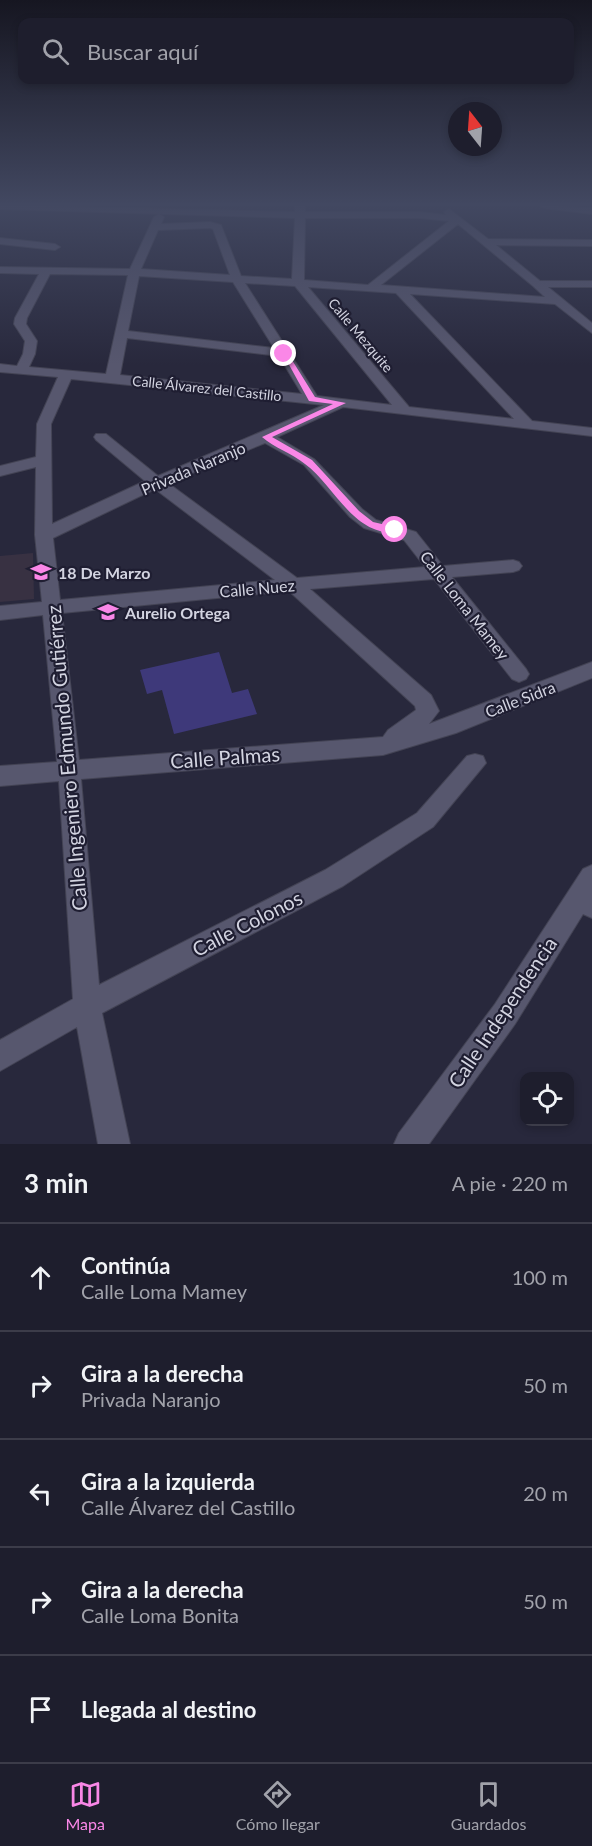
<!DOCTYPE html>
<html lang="es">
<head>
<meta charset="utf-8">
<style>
  :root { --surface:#1e1e2d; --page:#262735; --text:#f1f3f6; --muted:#a1a2aa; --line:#3c3c49; --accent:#fa87e7 }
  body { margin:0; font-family:Lato,sans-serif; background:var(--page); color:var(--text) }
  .controls { position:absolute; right:18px; bottom:18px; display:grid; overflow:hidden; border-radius:12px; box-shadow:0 3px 9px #0003 }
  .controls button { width:54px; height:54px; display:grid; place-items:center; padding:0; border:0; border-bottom:2px solid var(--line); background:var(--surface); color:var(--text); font:30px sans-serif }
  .compass { position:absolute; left:448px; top:102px; width:54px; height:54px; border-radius:50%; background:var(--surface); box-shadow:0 3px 9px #0003; rotate:343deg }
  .stop { position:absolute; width:18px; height:18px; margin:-14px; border:4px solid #fa87e7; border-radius:50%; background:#fff }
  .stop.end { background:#fa87e7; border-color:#fff; box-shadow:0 2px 6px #0008 }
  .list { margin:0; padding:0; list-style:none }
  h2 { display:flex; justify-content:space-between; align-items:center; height:78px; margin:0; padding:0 24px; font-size:26px }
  h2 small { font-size:20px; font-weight:400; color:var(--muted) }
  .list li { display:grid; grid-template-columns:39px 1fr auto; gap:18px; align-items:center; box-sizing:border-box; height:108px; padding:0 24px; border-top:2px solid var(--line) }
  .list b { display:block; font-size:22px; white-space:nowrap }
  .list p { margin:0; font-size:20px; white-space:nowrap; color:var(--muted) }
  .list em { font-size:20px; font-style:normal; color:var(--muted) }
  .icon { flex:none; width:33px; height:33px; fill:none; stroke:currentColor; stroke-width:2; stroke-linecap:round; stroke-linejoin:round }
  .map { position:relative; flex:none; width:592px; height:1144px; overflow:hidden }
  .search { position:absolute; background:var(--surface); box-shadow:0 3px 9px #0003; left:18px; right:18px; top:18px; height:66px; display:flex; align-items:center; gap:15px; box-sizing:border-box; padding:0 21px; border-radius:12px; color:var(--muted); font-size:22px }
  .sheet { height:618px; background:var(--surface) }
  nav { display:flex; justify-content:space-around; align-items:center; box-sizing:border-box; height:84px; border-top:2px solid var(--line); background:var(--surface); font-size:16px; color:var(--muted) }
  nav a { display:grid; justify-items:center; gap:3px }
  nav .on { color:var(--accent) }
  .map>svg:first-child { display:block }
  .education { fill:#383142 }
  .building { fill:#3e397a }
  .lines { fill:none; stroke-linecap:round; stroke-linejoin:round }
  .minor-casing { stroke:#434354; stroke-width:2 }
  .minor { fill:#57576e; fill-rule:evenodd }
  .route { fill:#fa87e7 }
  .labels { text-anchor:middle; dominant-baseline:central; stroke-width:4.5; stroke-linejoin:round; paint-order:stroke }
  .far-street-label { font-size:14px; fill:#d3d4e1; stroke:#1f1e32 }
  .street-label { font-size:16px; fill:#d3d4e1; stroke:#1f1e32 }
  .poi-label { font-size:16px; font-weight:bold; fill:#d3d4e1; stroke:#1f1e32; text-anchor:start }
  .near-street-label { font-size:20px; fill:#d3d4e1; stroke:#1f1e32 }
</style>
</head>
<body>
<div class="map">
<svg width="592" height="1144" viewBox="0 0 592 1144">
  <rect width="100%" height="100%" fill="#28283c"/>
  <!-- education -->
  <path class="education" d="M33,553L34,599L0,602V556Z"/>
  <!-- building -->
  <path class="building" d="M219,652L232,693L248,689L257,714L174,734L162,690L147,694L140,670Z"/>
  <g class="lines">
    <!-- minor casing -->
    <g class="minor-casing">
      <path id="minor" d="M0,205L295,212V205H305V212H420L446,215L444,212L449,209L488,239L592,240V246L496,245L540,281H592V287H548L592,323V333L555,304L410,294L532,421L592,428V436L343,407L277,437L314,459L362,509L376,520L416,532L443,566L513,560L519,562L522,566L519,570L513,572L452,577L526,669L529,674L526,679L519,682L512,679L434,579L310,589L431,695L439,711L429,724L592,662V678L456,733L383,755L81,779L99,985L325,870L417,813L467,756L475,754L483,756L486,763L433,827L343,886L102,1013L130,1144H98L77,1027L0,1071V1040L73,999L59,781L0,786V766L57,762L43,615L0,620V606L42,602L35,535L36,467L0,476V466L36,457L37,424L58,377L0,372V364L17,366L23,354L25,341L14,324L15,318L39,274L0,273V267L130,269L154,217L159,214L164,217L161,224L210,222L221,225L241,276L292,279L295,218L0,209ZM305,218H420L449,221L368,285L304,280ZM458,224L533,286L545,297L381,285ZM210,228L213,229L230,275L141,269L158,230ZM50,274L128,275L106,374L29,367L35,354L37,341L26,324L27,318ZM139,276L233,282L274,348L128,331ZM245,283L295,286L392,405L317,396ZM308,287L396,293L514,419L409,407ZM127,338L279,356L302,394L120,375ZM71,379L324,405L158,476L106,434H96L94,437L96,440L145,481L52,524L51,424ZM265,443L304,465L350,517L364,528L404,540L425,567L297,578L168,483ZM155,489L275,580L60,600L53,538ZM289,591L415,706L416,710L388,730L383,737L79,760L62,613Z
        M539,205L592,208V214L544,208Z
        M0,238L55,244L60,247L55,250L0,244Z
        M592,865V918L583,914L515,1024L429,1144H394L399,1133L495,1004L583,869Z"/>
    </g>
    <!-- minor -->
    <use href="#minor" class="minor"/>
  </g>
  <!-- sky -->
  <linearGradient id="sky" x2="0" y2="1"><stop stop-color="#161621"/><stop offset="0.56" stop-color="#424861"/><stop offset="1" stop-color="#424861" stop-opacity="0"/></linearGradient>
  <rect width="592" height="365" fill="url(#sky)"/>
  <!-- route -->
  <path class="route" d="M282,352H287L315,397L346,403L272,437L312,460L359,511L373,522L399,528V532C354,538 335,486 305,464C292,453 274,448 262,437L333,404L309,401Z"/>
  <!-- icons -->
  <defs>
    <g id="school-bare" transform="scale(1.62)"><path d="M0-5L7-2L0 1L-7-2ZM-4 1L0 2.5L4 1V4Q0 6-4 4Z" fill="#fa87e7" stroke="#1f1e32" stroke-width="2.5" paint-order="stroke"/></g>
  </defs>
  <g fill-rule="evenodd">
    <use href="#school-bare" x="41" y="572"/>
    <use href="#school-bare" x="108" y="612"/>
  </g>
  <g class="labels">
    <!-- far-street labels -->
    <g class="far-street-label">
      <text transform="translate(361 335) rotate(50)">Calle Mezquite</text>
      <text transform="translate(207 388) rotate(6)">Calle Álvarez del Castillo</text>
    </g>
    <!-- street labels -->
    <g class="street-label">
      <text transform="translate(193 468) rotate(-23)">Privada Naranjo</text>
      <text transform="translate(257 588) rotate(-5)">Calle Nuez</text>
      <text transform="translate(465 605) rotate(52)">Calle Loma Mamey</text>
      <text transform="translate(520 699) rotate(-21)">Calle Sidra</text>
    </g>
    <!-- poi labels -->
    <g class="poi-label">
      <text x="58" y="572">18 De Marzo</text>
      <text x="125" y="612">Aurelio Ortega</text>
    </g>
    <!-- near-street labels -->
    <g class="near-street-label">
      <text transform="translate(225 757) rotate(-4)">Calle Palmas</text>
      <text transform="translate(66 758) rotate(-95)">Calle Ingeniero Edmundo Gutiérrez</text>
      <text transform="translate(247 923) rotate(-27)">Calle Colonos</text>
      <text transform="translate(502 1012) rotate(-56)">Calle Independencia</text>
    </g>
  </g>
</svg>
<div class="controls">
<button><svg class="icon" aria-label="locate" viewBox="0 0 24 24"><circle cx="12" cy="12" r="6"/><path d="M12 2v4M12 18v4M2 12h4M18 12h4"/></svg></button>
</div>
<svg class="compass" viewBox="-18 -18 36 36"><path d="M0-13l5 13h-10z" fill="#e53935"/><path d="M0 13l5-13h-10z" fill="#a1a2aa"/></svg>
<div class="stop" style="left:395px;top:530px"></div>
<div class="stop end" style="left:284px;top:354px"></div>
<div class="search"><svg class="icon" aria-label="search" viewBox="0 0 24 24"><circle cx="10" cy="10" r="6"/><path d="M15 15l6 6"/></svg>Buscar aquí</div>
</div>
<section class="sheet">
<h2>3 min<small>A pie · 220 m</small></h2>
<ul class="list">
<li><svg class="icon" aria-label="ahead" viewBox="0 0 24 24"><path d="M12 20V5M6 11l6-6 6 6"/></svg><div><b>Continúa</b><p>Calle Loma Mamey</p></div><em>100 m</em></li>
<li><svg class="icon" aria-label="right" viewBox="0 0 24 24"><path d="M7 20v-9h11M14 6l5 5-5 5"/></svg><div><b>Gira a la derecha</b><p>Privada Naranjo</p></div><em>50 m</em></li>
<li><svg class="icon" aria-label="left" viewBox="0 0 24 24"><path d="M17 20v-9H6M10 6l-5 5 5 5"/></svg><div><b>Gira a la izquierda</b><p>Calle Álvarez del Castillo</p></div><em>20 m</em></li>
<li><svg class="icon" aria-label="right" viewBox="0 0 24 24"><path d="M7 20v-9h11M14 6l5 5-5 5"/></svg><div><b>Gira a la derecha</b><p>Calle Loma Bonita</p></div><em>50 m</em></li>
<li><svg class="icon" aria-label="arrive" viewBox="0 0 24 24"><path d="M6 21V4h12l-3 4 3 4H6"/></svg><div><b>Llegada al destino</b></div></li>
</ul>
</section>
<nav>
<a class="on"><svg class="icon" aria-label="map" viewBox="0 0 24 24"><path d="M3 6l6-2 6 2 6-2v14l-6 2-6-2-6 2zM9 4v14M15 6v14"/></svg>Mapa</a>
<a><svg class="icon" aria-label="directions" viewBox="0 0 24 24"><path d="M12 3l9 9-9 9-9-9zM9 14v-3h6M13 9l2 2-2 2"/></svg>Cómo llegar</a>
<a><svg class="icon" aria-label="saved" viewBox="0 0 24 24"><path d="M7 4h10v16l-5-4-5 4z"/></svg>Guardados</a>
</nav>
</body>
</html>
